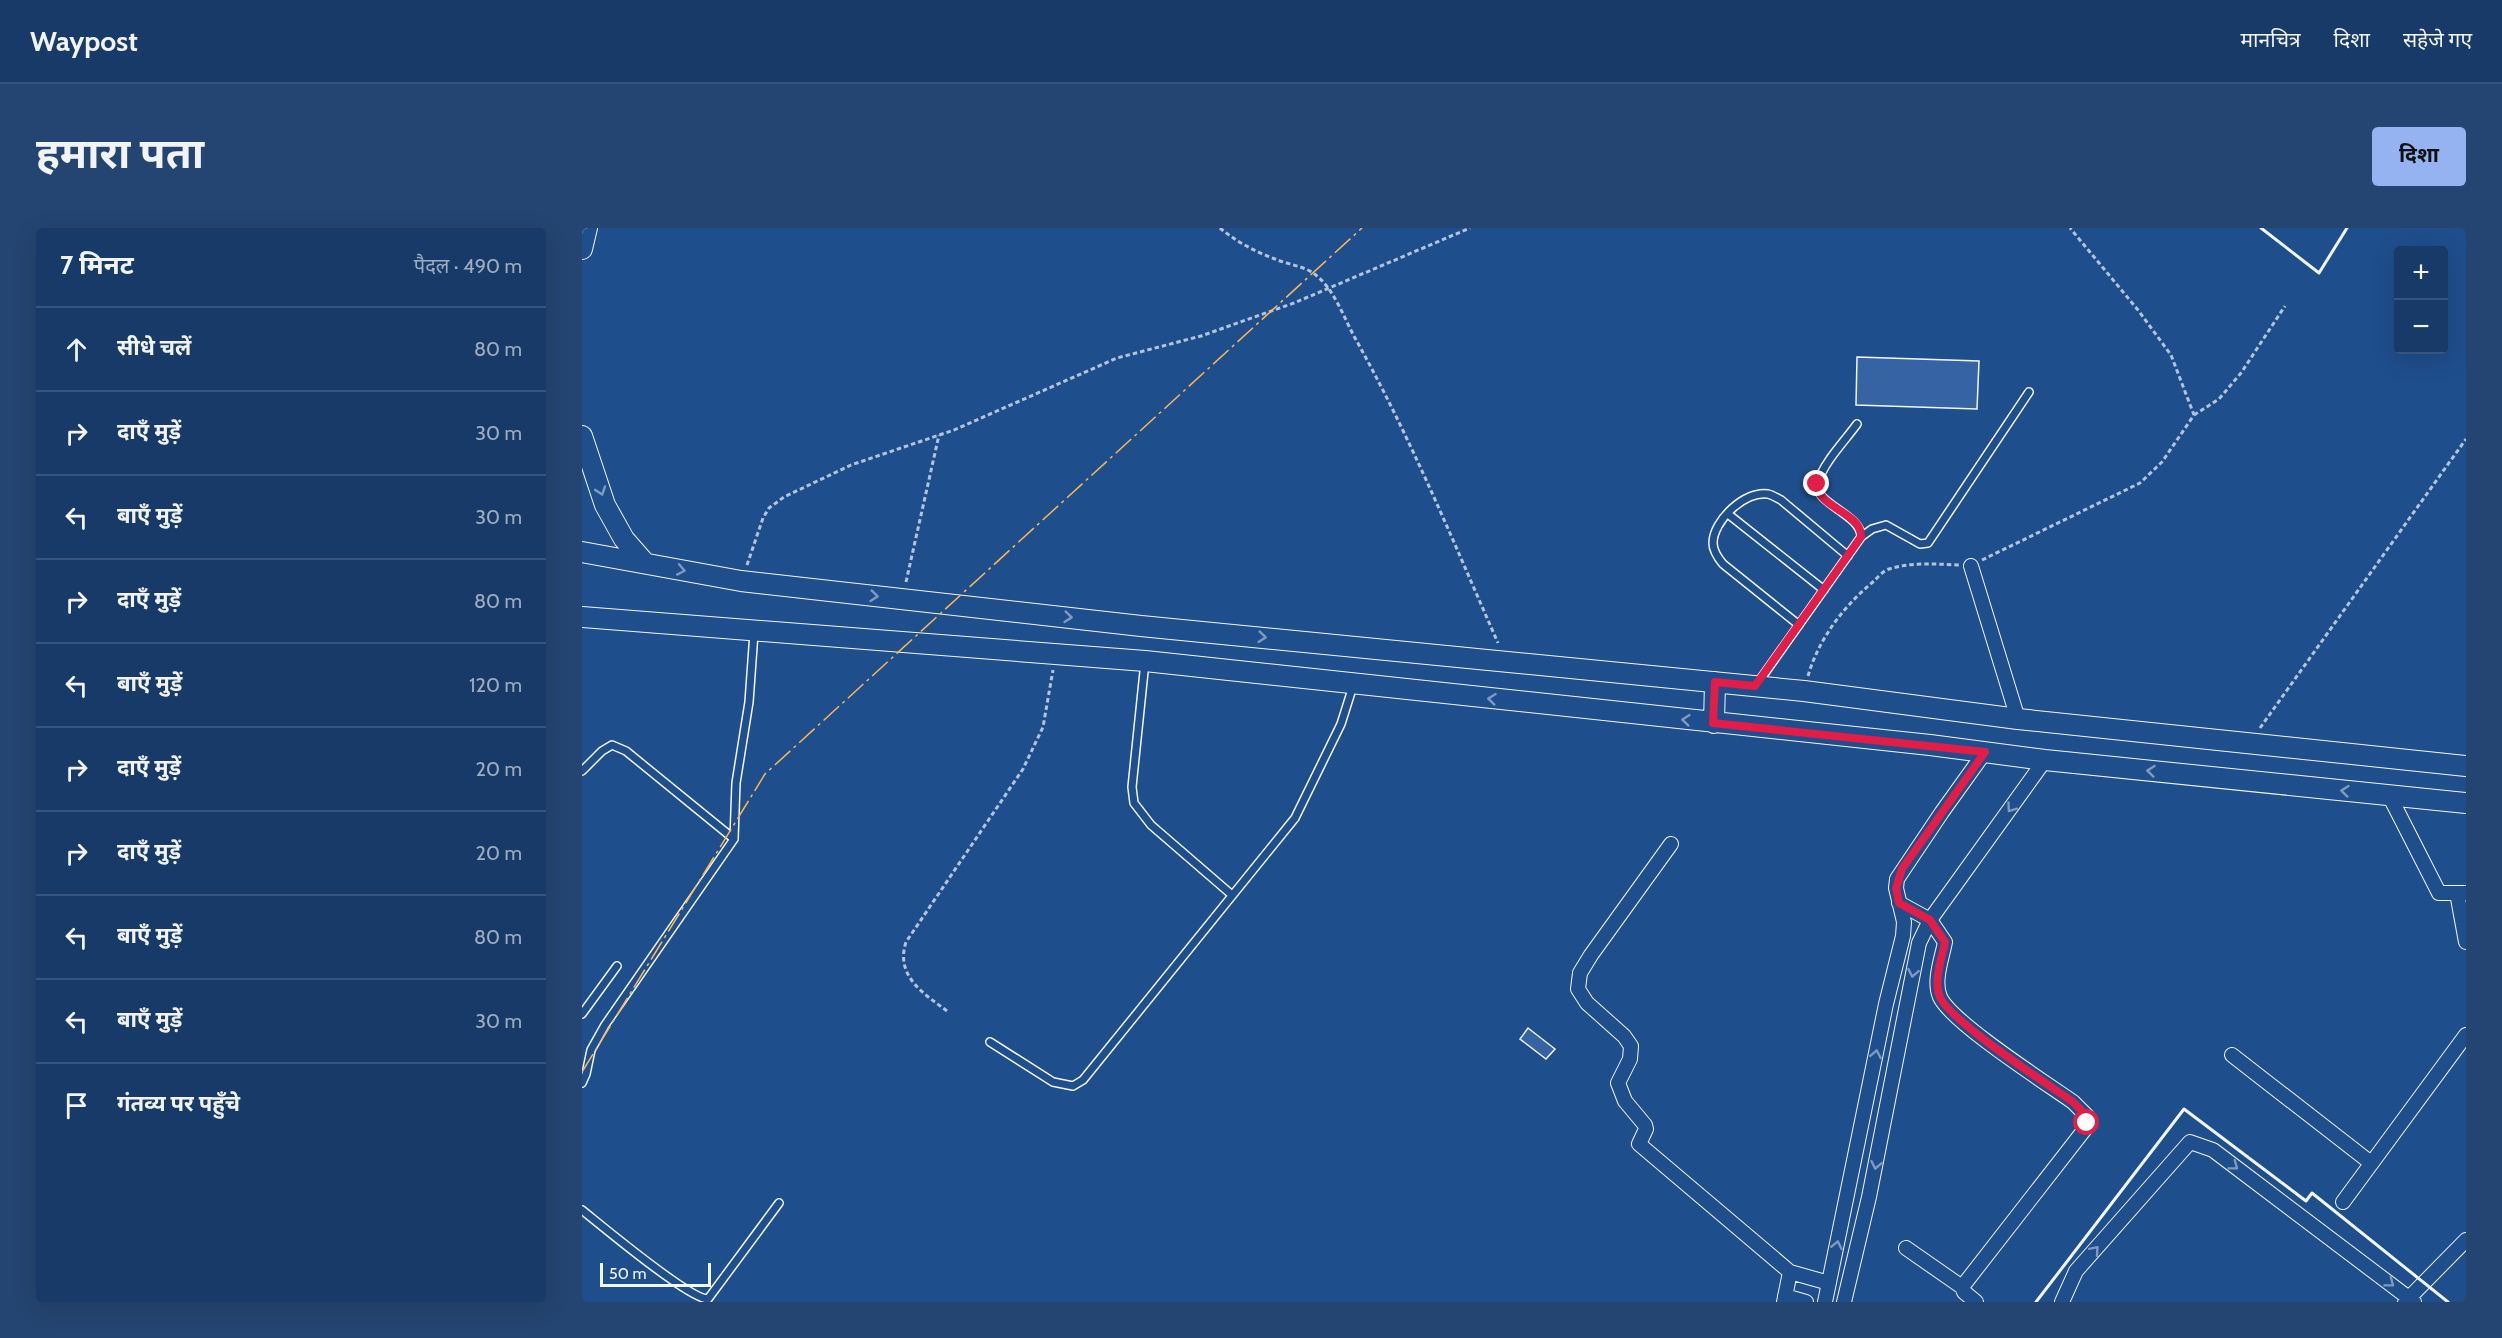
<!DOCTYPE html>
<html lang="hi">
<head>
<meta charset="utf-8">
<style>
  :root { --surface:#173a69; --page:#244571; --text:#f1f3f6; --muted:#9eadc0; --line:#36547d; --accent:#95b2f1 }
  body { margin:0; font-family:Cabin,"Noto Sans Devanagari",sans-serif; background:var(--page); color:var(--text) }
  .controls { position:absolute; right:18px; top:18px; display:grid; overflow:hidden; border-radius:6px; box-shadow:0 6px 24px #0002 }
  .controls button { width:54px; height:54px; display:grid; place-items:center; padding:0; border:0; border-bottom:2px solid var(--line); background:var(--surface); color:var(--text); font:30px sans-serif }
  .scale { position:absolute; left:18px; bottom:15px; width:111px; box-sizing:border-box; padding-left:6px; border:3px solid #f2f6ff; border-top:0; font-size:16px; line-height:21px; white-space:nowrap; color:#f2f6ff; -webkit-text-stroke:4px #1f4e8c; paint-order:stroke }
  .stop { position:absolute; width:18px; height:18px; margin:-14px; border:4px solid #e11d48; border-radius:50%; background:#fff }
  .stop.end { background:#e11d48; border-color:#fff; box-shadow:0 2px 6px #0008 }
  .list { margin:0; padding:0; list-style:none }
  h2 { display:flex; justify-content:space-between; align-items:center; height:78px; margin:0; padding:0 24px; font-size:26px }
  h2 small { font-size:20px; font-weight:400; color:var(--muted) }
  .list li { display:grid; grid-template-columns:39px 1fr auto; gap:18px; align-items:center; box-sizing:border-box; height:84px; padding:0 24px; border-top:2px solid var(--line) }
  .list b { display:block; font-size:22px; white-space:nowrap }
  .list em { font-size:20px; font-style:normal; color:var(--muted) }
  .icon { flex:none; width:33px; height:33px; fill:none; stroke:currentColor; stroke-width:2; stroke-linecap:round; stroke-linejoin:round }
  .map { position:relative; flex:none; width:1884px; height:1074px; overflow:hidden; border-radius:6px }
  header { display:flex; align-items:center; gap:36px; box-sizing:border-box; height:84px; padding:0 30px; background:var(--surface); border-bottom:2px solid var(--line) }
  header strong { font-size:28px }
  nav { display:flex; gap:33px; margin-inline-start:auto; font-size:21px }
  .intro { display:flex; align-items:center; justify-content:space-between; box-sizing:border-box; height:144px; padding:0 36px }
  h1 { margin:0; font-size:42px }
  .button { padding:15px 27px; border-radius:6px; background:var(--accent); color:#111; font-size:21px; font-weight:700 }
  main { display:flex; gap:36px; padding:0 36px }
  aside { flex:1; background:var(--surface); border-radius:6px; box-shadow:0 6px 24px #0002 }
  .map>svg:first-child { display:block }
  .building { fill:#3563a3; stroke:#f2f6ff; stroke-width:1.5 }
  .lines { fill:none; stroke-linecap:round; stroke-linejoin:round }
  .lane-casing { stroke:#f2f6ff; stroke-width:10 }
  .street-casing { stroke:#f2f6ff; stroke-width:16 }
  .secondary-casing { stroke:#f2f6ff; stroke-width:22 }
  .path { stroke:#b3c4dc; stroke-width:3; stroke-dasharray:4.5 3; stroke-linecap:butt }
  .lane { stroke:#1f4e8c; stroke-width:7 }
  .street { stroke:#1f4e8c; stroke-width:14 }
  .secondary { stroke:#1f4e8c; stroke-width:20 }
  .wall { stroke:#f2f6ff; stroke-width:3 }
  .power { stroke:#ffb74d; stroke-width:1.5; stroke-dasharray:21 4.5 3 4.5; stroke-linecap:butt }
  .oneway { stroke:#7e9ac0 }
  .route { stroke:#e11d48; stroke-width:8 }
</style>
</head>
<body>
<header>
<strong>Waypost</strong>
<nav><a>मानचित्र</a><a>दिशा</a><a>सहेजे गए</a></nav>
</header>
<div class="intro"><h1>हमारा पता</h1><a class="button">दिशा</a></div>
<main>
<aside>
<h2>7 मिनट<small>पैदल · 490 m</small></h2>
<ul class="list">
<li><svg class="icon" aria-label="ahead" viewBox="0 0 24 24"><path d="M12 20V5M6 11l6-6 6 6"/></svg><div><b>सीधे चलें</b></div><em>80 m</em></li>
<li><svg class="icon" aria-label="right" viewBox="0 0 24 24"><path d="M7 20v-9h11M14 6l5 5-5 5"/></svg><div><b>दाएँ मुड़ें</b></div><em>30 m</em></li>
<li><svg class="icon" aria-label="left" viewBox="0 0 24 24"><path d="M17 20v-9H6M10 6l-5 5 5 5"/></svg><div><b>बाएँ मुड़ें</b></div><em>30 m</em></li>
<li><svg class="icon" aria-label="right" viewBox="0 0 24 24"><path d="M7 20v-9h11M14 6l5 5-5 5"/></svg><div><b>दाएँ मुड़ें</b></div><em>80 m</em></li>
<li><svg class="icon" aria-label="left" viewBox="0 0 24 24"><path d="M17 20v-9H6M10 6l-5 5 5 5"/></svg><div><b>बाएँ मुड़ें</b></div><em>120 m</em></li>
<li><svg class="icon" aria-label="right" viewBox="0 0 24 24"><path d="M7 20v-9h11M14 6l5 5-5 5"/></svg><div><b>दाएँ मुड़ें</b></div><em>20 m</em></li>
<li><svg class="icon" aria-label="right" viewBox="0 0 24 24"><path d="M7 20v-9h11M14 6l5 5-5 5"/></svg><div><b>दाएँ मुड़ें</b></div><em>20 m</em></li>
<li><svg class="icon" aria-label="left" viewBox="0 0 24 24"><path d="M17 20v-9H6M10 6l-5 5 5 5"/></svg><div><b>बाएँ मुड़ें</b></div><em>80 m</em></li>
<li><svg class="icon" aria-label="left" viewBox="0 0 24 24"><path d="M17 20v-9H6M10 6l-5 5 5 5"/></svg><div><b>बाएँ मुड़ें</b></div><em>30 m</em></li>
<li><svg class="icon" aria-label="arrive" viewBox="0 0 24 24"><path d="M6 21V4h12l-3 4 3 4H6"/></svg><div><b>गंतव्य पर पहुँचे</b></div></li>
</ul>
</aside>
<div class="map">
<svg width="1884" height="1074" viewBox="0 0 1884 1074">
  <rect width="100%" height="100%" fill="#1f4e8c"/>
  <!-- building -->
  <path class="building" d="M1275,129L1397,133L1395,181L1274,177Z
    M946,800L973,821L964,831L938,811Z"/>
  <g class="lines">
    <!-- lane casing -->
    <g class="lane-casing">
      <path id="lane" d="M1146,286L1242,362
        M1279,309L1290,301L1304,297L1338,316L1346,315L1447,164
        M1217,397L1141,336C1136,330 1131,323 1131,315C1131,293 1163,262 1186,266C1190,267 1195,270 1199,272L1266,328
        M563,434L550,559L552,575L569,597L650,667
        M1175,456L1279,309C1280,286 1229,275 1236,254C1242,234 1262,214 1275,196
        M0,543L20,523L30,517L44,523L152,611
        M0,786L35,738
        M408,814L471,854L491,858L501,852L713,590L759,496L771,458
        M0,855L4,846L9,822L23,797L152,611L154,555L167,474L172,405
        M0,982C20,998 107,1071 126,1071L197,975"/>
    </g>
    <!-- street casing -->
    <g class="street-casing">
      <path id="street" d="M1389,338L1436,491
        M1807,567L1857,665H1884
        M1089,616L1009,727L998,745L996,761L1005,775L1042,808L1049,818L1048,831L1036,855L1043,873L1063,897L1064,901L1057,916L1208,1044L1247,1055
        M1875,665L1884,714
        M1317,675L1348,692L1363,714C1360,730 1351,753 1358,769C1369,794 1464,855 1491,874L1505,888L1503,901L1380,1059L1382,1064L1394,1074
        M1650,827L1789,935
        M1761,974L1884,807
        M1324,1020L1380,1059
        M1203,1068L1224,1074
        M1202,1074L1208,1044
        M1243,1074L1304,776L1321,708L1322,694L1314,660L1315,651L1360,584L1403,524
        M1262,1074L1287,969L1337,715L1348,692L1463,532
        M1480,1074L1494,1043L1608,914L1631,922L1832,1074
        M1823,1074L1884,1012"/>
    </g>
    <!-- secondary casing -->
    <g class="secondary-casing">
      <path id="secondary" d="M0,21L5,0
        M0,208L23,277L42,311L63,335
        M0,324L159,353L559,398L1222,463L1436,491L1884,538
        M0,389L563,433L1348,517L1463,532L1884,575
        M1132,495L1133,454"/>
    </g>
    <!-- path -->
    <path class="path" d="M638,0C653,13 674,24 693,31C707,37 724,38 735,48C753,63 762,90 773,110C828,208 871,313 916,415
      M1612,187L1637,171L1659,145L1703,78
      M1400,332L1558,255L1580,234L1612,187L1589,127L1556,82L1488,0
      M165,337L181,290L187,280L202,269L269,237L372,202L535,130L619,108L712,75L888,0
      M324,354L357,207
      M1226,448C1237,410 1262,378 1292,353C1296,349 1301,343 1307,341C1329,334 1353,336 1377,337
      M1678,500L1884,211
      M365,783C341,765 313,748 324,714L441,541L461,499L471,442"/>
    <!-- lane -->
    <use href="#lane" class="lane"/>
    <!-- street -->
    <use href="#street" class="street"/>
    <!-- secondary -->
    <use href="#secondary" class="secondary"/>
    <!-- wall -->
    <path class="wall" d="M1679,0L1737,45L1765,0
      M1454,1074L1602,881L1724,973L1730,965L1866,1074"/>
    <!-- power -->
    <path class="power" d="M0,844L183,546L780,0"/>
  </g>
  <!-- one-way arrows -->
  <defs><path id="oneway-chevron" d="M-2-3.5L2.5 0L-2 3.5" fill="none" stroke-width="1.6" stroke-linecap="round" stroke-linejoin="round" transform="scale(1.5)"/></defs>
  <g class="oneway">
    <use href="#oneway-chevron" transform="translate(19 263) rotate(71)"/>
    <use href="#oneway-chevron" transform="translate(99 342) rotate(11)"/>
    <use href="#oneway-chevron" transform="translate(292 368) rotate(6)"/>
    <use href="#oneway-chevron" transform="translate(486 389) rotate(6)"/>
    <use href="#oneway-chevron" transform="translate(680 409) rotate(6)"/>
    <use href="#oneway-chevron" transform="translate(910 471) rotate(-174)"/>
    <use href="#oneway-chevron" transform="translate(1104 492) rotate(-174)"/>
    <use href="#oneway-chevron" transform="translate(1569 543) rotate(-174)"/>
    <use href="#oneway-chevron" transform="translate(1763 563) rotate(-174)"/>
    <use href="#oneway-chevron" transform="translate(1429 580) rotate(126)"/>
    <use href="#oneway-chevron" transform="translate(1331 745) rotate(101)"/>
    <use href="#oneway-chevron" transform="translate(1294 826) rotate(-79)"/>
    <use href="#oneway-chevron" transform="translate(1294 937) rotate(101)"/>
    <use href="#oneway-chevron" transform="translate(1652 938) rotate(37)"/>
    <use href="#oneway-chevron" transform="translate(1255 1017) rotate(-78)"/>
    <use href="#oneway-chevron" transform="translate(1513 1022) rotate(-49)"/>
    <use href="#oneway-chevron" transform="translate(1808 1055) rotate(37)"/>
  </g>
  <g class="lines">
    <!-- route -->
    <path class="route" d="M1235,256C1235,280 1280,284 1279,309L1173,458L1133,454L1131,495L1403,524L1320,641L1314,660L1317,675L1348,692L1363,714C1360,730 1351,753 1358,769C1369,794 1464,855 1491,874L1505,888V895"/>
  </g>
</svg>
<div class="controls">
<button>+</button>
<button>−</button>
</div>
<div class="scale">50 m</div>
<div class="stop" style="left:1505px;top:895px"></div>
<div class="stop end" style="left:1235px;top:256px"></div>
</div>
</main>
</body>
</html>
